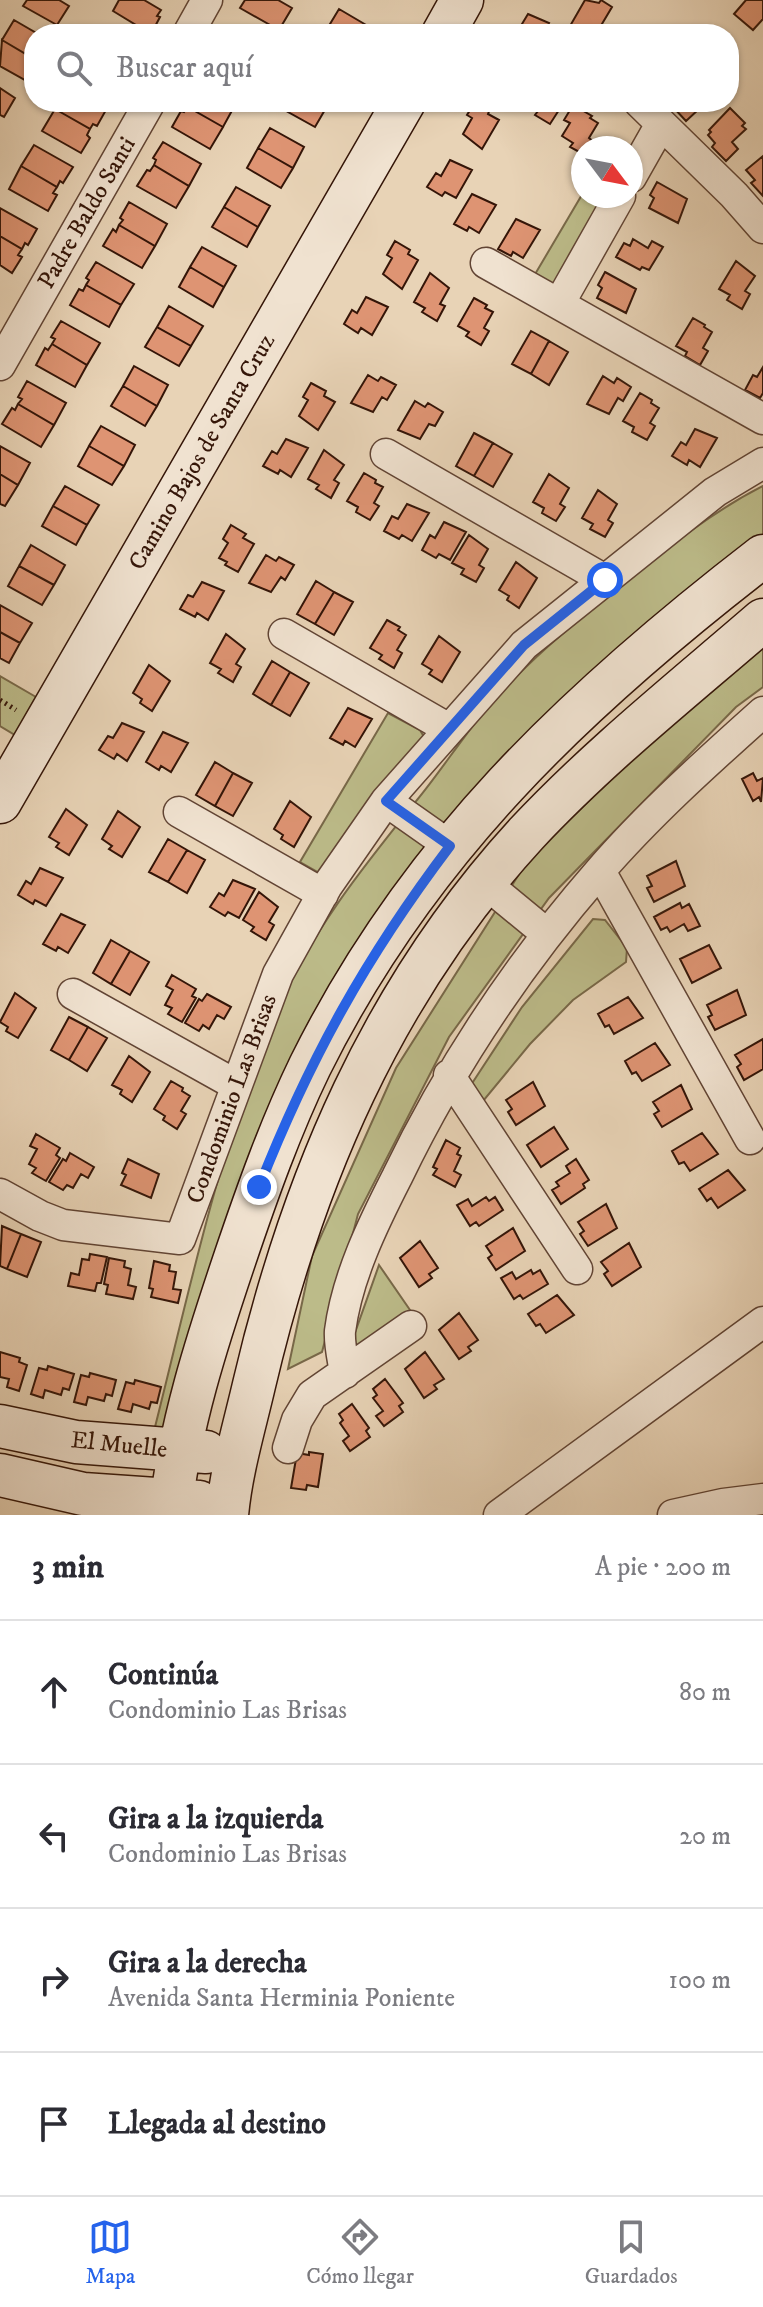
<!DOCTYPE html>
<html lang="es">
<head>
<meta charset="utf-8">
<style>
  :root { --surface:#fff; --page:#f2f2f3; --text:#2b2b33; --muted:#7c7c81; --line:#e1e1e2; --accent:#2563eb }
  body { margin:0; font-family:"IM FELL DW Pica",serif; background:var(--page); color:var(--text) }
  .compass { position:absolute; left:571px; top:136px; width:72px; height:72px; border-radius:50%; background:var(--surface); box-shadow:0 2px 6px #0004; rotate:122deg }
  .stop { position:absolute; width:24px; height:24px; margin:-18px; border:6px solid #2563eb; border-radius:50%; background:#fff }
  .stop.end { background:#2563eb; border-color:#fff; box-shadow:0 2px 8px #0008 }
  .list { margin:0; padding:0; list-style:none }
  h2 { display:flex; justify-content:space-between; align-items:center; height:104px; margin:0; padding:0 32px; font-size:34px }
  h2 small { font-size:26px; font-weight:400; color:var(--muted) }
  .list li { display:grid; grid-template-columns:52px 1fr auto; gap:24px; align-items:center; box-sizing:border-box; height:144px; padding:0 32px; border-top:2px solid var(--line) }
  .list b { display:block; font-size:30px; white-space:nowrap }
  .list p { margin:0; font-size:26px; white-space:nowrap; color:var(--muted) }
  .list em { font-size:26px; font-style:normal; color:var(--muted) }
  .icon { flex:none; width:44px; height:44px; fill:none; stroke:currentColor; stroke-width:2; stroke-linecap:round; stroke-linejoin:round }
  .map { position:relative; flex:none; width:763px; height:1515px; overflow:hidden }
  .search { position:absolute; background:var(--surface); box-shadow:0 2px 6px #0004; left:24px; right:24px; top:24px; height:88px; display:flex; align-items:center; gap:20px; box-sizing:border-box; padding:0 28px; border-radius:32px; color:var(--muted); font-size:30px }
  .sheet { height:680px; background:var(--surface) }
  nav { display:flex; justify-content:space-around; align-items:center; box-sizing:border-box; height:112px; border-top:2px solid var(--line); background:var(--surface); font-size:22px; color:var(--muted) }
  nav a { display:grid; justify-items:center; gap:4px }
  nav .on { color:var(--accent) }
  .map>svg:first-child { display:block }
  .green { fill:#bcbb89; stroke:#786848; stroke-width:2 }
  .building { fill:#de9473; stroke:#341508; stroke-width:2 }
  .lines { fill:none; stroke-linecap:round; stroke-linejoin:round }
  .street-casing { stroke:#614434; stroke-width:33 }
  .secondary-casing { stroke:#341508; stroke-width:45 }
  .path { stroke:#341508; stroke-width:5; stroke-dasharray:2 4; stroke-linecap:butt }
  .street { stroke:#f0e2d0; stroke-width:30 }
  .secondary { stroke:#f0e2d0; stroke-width:42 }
  .route { stroke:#2563eb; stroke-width:10 }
  .labels { text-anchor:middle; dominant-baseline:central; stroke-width:8; stroke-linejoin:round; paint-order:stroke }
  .street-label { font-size:24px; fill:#341508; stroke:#f0e2d0 }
</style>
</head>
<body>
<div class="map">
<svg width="763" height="1515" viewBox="0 0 763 1515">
  <rect width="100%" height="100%" fill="#e8d3b6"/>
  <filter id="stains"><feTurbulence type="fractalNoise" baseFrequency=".0025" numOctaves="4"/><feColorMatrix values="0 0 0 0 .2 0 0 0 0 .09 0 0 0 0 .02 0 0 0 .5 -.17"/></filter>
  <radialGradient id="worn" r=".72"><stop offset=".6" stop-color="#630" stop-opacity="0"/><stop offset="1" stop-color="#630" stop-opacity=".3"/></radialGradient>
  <!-- green -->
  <path class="green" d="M583,193V196H607L554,287L531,281Z
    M763,486V540L337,986L174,1429L155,1427C190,1288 219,1148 275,1016C308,935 363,867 417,800C440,772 460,741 483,713C523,665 572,625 620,586C666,549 710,513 763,486Z
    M763,646V687L736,707L549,898L449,1037L358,1214L322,1352L288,1369L312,1256L396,1068L528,860L691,702Z
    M0,676L36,697L15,735L0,726Z
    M388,713L420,730L424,737L323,875L300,862Z
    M593,919L605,920L627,948L626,962L573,1000L530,1044L479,1106L469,1088L522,1007Z
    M379,1265L410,1310L354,1351L351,1344Z"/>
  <!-- building -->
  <path class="building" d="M27,0H59L69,6L57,25L23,6Z
    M119,0H144L161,10L157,16L160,17L151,34L113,11Z
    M245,0H278L292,8L279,30L240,8Z
    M585,0L599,3L601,0L612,7L596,34L585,29L583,33L570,26Z
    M746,0H763V19L753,30L734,14Z
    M339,9L373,29L370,34H335L327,29Z
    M528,14L549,23L543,34H509L513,26L519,29Z
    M14,20L38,34H34V59L2,40Z
    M2,40L34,59L25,80L0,66Z
    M0,88L15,98L4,117L0,115Z
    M59,102H92L106,110L97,126L93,124L90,129L55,109Z
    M190,102H230L235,105L223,127L188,107Z
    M284,102H317L326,108L315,127L281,108Z
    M475,102L490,109L488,114L499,120L482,149L463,134L472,118L467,115Z
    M529,102H556L553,107L559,110L550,124L535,115L538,111L527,105Z
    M674,102H693L699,109L686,121L673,107L676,104Z
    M573,105L592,116L590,118L598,123L589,138L594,142L590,148H583V154L570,147L573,143L562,136L570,123L564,120Z
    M188,107L223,127L210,149L172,127L181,111L184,112Z
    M730,108L745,123L742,126L746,129L732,142L738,149L726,161L712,147L715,143L708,135L711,132L709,130Z
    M55,109L90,129L87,135L90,138L81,153L42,131Z
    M270,128L304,147L293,168L258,148Z
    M163,142L201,164L189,186L154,165L156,160L153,158Z
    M34,145L73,167L63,183L60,181L57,187L21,166Z
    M258,148L293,168L281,188L247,168Z
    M763,156V196L751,183L755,180L746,170Z
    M450,160L472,170L456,198L445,192L442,196L427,187L436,173L441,176Z
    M154,165L189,186L176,208L137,186L147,170L150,171Z
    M21,166L57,187L53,193L57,195L48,211L9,189Z
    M657,182L687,199L678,223L649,208L654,198L650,195Z
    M236,187L270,206L258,227L224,207Z
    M472,194L496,205L479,233L469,227L467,231L454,224Z
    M129,202L167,224L155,246L119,225L123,220L120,218Z
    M224,207L258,227L247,247L212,227Z
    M0,208L37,229L28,245L25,243L22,249L0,236Z
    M516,219L540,230L523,258L513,252L511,256L498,249Z
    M119,225L155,246L142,268L103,246L113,229L116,232Z
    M0,236L22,249L18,255L22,257L12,273L0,265Z
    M633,239L648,248L652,241L663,247L649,270L642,267L640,270L616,257L624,243L630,246Z
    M395,241L410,250L408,254L418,260L402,289L383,274L392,258L387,255Z
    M202,247L236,266L224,287L190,267Z
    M736,261L755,276L745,291L750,294L742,309L727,300L730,295L719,289Z
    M96,262L134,284L121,305L86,285L89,280L86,278Z
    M190,267L224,287L213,307L179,287Z
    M605,272L636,289L626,313L597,298L602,288L598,285Z
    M430,273L449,288L440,304L445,306L437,321L422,312L425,308L414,302Z
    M86,285L121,305L109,327L70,305L79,289L83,291Z
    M366,297L388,307L372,335L361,328L358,333L344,324L352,310L357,313Z
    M474,298L487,305L485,308L493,312L484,328L489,331L481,345L466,336L469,332L458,326Z
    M169,306L203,326L191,346L157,327Z
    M693,318L705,325L704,327L712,332L703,348L708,351L700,365L685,356L687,352L676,346Z
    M61,321L100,343L87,365L52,344L55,339L51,337Z
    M157,327L191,346L179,366L145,347Z
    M531,331L549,341L531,374L512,364Z
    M549,341L568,352L549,385L531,374Z
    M52,344L87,365L75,387L36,365L45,348L48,350Z
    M134,366L168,385L157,406L123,386Z
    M763,367V393L760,398L745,390L753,375L757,377Z
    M368,375L378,381L381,377L396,385L387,400L382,397L373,412L351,403Z
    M603,376L614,383L617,378L631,387L623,401L618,398L609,414L587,404Z
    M27,381L66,403L54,425L18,404L22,399L18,397Z
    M311,383L326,391L324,396L335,402L318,430L299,416L308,400L303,397Z
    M123,386L157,406L145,426L111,406Z
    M640,393L652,400L651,403L659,408L650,423L655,426L647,440L632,432L634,427L623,421Z
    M415,401L425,407L428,403L443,412L435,426L429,424L420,439L398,430Z
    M18,404L54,425L41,447L2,424L12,408L15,410Z
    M101,426L135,445L124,466L89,446Z
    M695,429L717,438L700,467L689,460L687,465L672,456L681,442L686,445Z
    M474,433L493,443L474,476L456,466Z
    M286,439L308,448L291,477L280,470L278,474L263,466L272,451L277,454Z
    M493,443L512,454L493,487L474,476Z
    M0,446L30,463L18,485L0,474Z
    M89,446L124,466L112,485L78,466Z
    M324,450L344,465L334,480L339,483L331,498L316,489L319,485L308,479Z
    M364,473L376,480L375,483L383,487L374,503L379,506L370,520L356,512L358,507L347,501Z
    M0,474L18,485L5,506L0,504Z
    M549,474L569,488L560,504L565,507L556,521L542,513L544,508L533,502Z
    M65,486L99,505L87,525L53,506Z
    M598,490L617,504L608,520L613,523L605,537L590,529L593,524L582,518Z
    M407,504L429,513L412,541L402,535L399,539L384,531L392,516L398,519Z
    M53,506L87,525L76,545L42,526Z
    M444,522L466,532L450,560L439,554L436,558L422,550L430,535L435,538Z
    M231,525L246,534L243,538L254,544L238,572L225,565L227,562L219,558L228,543L223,539Z
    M469,535L488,549L479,565L484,568L476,582L461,574L464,569L452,563Z
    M31,545L65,565L54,585L19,566Z
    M266,555L276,561L279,557L294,565L285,580L281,577L271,592L249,583Z
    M516,562L537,578L519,608L507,600L509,596L499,590Z
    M19,566L54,585L42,605L8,586Z
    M316,581L334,592L315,624L297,614Z
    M202,582L224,591L208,620L197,613L195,617L180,609L188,595L193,597Z
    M334,592L353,602L334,635L315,624Z
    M0,605L32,623L20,643L0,632Z
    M387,620L400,627L398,630L406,635L397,650L402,653L394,668L379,659L382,655L370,648Z
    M0,632L20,643L9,663L0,658Z
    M226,634L245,649L236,664L241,667L233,682L218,673L221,669L210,663Z
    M439,636L460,652L442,682L429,674L432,670L422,664Z
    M272,661L290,672L271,705L253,694Z
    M149,665L170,681L152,711L140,703L142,699L133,693Z
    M290,672L309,683L290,716L271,705Z
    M348,708L372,719L355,747L345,741L343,745L330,738Z
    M122,723L144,732L127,761L117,754L114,759L99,750L108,736L113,738Z
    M163,732L188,743L171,772L161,766L159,770L146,762Z
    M215,762L233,773L215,806L196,795Z
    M233,773L252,783L233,816L215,806Z
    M753,773L757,781L763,778L761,802L759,797L753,801L742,779Z
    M290,801L311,817L294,847L281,839L283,835L274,829Z
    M66,809L87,825L69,855L56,847L59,843L49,837Z
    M118,811L140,827L122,857L109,849L112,846L102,839Z
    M168,839L187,850L168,882L149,872Z
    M187,850L205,860L187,893L168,882Z
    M676,861L685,886L654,902L647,888L652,886L647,876Z
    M40,868L63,878L46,906L35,900L33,904L18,895L26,881L31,884Z
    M233,880L255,889L239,918L228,912L225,916L210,907L219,893L224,896Z
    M259,892L278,907L269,922L274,925L266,940L251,931L254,927L243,920Z
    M680,903L682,908L689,904L700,926L688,931L684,924L670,932L667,927L661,930L654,917Z
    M61,914L85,925L68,953L58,947L56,951L43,944Z
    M111,940L130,951L111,984L93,973Z
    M709,945L721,968L692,983L680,959Z
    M130,951L149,962L130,995L111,984Z
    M172,975L196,989L192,996L196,998L182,1022L168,1014L172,1008L165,1005L173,990L166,986Z
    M737,990L746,1015L715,1030L708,1017L712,1015L707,1005Z
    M15,993L36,1008L18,1038L6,1031L8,1027L0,1022Z
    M207,994L231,1007L224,1019L217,1015L209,1029L203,1025L199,1031L185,1023L199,999L202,1001Z
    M628,997L643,1018L614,1034L609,1025L605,1027L598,1014Z
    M69,1017L88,1027L69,1060L51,1050Z
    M88,1027L107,1038L87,1071L69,1060Z
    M763,1039V1069L744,1080L737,1067L741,1064L735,1055Z
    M655,1043L670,1065L642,1081L636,1072L632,1074L625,1061Z
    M129,1056L150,1072L132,1102L120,1094L122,1090L112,1085Z
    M171,1081L183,1088L182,1091L190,1096L181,1111L186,1114L177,1129L163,1120L165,1116L154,1109Z
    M533,1082L545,1106L516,1125L508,1112L512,1109L506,1100Z
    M681,1085L692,1109L662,1127L654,1114L659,1111L653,1102Z
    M554,1127L568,1149L541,1167L527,1145Z
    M702,1133L718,1154L690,1171L684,1162L679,1164L672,1151Z
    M36,1134L60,1148L56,1155L60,1158L46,1181L32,1173L36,1168L29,1164L37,1149L30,1146Z
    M446,1140L460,1148L457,1154L461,1156L454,1171L461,1175L455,1187L433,1175L437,1169L433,1167Z
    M70,1153L94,1167L88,1178L81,1174L73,1188L67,1185L63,1190L49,1182L63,1159L66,1161Z
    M128,1159L159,1174L151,1198L121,1185L126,1175L122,1173Z
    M576,1159L589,1180L583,1184L585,1188L561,1204L552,1190L559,1186L556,1182L570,1173L566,1166Z
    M728,1170L745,1190L718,1208L711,1198L707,1201L699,1189Z
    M486,1197L489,1201L495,1197L503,1210L479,1226L476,1222L470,1226L457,1205L468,1199L472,1206Z
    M606,1204L617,1228L588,1246L580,1234L584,1231L578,1222Z
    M2,1226L21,1234L7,1269L0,1266Z
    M513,1228L525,1251L496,1270L488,1258L492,1255L486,1246Z
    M21,1234L41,1242L27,1277L7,1269Z
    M420,1241L438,1268L429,1274L432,1278L419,1287L400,1258Z
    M629,1243L641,1267L612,1286L604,1274L608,1271L601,1262Z
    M90,1254L107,1257L101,1283H97L95,1291L68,1286L71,1273L79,1275L82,1259L89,1260Z
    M109,1258L125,1261L124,1267L131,1269L128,1285L136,1287L133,1299L106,1294L108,1285L104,1284Z
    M154,1261L170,1265L169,1271L176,1272L173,1289L181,1290L178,1303L151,1297L153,1289L149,1288Z
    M531,1270L533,1274L540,1270L548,1284L523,1299L520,1295L514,1299L501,1278L512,1272L516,1279Z
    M557,1295L574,1315L546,1333L540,1324L536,1326L528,1314Z
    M459,1313L478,1340L468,1347L471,1351L459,1359L439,1330Z
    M0,1352L20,1358L19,1362L27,1365L19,1391L7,1387L9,1379L0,1377Z
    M425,1352L444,1379L434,1385L437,1389L424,1398L405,1369Z
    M48,1366L74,1374L69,1390L63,1388L61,1395L45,1390L43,1398L31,1394L39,1368L47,1370Z
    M90,1373L116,1380L112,1396L106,1394L104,1401L88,1397L86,1405L74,1402L81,1375L89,1377Z
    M385,1379L403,1403L399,1406L403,1412L384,1426L376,1416L383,1411L373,1398L377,1395L373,1389Z
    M135,1380L161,1387L157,1403L151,1402L149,1409L133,1404L131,1412L118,1409L126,1382L134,1384Z
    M352,1404L369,1428L366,1431L370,1437L350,1451L343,1441L349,1436L340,1423L343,1420L339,1414Z
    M309,1452L323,1454L318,1487L307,1485L306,1490L291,1488L297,1453L309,1455Z"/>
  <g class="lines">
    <!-- street casing -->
    <g class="street-casing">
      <path id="street" d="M188,34L207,0
        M639,102L734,195L763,228
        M631,177L661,124
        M486,263L763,419
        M559,304L620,196
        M0,365L150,102
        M386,454L605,580
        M284,634L449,729
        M386,801L450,846
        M179,812L323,894
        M600,871L750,1139
        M485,883L547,934
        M73,994L236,1085
        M449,1075L577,1269
        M0,1194L40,1216L63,1225L180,1239L278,974L327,886L386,801L524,645L715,492L763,463
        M345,1373C343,1360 339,1344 340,1331C347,1277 373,1224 397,1177C450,1067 518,965 598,873C648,815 706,763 763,712
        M288,1448L297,1420L312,1395L411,1326
        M499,1515L763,1322
        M673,1515L723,1504L763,1499"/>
    </g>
    <!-- secondary casing -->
    <g class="secondary-casing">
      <path id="secondary" d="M443,34L462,0
        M0,802L404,102
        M0,1426L76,1442L206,1452
        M0,1475L83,1494L199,1502
        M170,1515C179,1427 207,1341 235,1258C257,1193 280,1128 310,1066C417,850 575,701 763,556
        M227,1515C231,1471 244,1428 254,1385C302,1180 382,991 526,834C599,756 682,690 763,620"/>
    </g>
    <!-- path -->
    <path class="path" d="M0,700L16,710"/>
    <!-- street -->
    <use href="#street" class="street"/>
    <!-- secondary -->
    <use href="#secondary" class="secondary"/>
  </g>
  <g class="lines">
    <!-- route -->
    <path class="route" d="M259,1187C310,1058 366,957 450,846L386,801L524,645L605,580"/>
  </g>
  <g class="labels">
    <!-- street labels -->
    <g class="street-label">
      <text transform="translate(87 213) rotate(-60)">Padre Baldo Santi</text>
      <text transform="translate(202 452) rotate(-60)">Camino Bajos de Santa Cruz</text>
      <text transform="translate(232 1099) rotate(-70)">Condominio Las Brisas</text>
      <text transform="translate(119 1445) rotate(6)">El Muelle</text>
    </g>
  </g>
  <rect width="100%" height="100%" filter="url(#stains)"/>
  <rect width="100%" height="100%" fill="url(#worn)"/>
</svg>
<svg class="compass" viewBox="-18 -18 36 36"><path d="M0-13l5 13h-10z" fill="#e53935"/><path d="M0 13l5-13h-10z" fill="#7c7c81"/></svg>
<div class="stop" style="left:605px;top:580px"></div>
<div class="stop end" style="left:259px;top:1187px"></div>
<div class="search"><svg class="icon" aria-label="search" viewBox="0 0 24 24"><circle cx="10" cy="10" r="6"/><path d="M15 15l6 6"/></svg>Buscar aquí</div>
</div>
<section class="sheet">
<h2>3 min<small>A pie · 200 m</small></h2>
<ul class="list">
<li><svg class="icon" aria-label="ahead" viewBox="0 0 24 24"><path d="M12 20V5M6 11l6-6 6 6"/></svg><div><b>Continúa</b><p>Condominio Las Brisas</p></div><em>80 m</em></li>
<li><svg class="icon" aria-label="left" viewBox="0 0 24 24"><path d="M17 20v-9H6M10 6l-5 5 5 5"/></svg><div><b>Gira a la izquierda</b><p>Condominio Las Brisas</p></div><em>20 m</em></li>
<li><svg class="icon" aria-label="right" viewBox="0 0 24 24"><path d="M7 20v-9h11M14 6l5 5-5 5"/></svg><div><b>Gira a la derecha</b><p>Avenida Santa Herminia Poniente</p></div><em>100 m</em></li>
<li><svg class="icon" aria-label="arrive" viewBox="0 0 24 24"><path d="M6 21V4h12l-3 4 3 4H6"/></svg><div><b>Llegada al destino</b></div></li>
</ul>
</section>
<nav>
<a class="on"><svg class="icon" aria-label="map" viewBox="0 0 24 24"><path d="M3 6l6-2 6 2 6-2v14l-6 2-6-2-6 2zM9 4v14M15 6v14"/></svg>Mapa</a>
<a><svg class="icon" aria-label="directions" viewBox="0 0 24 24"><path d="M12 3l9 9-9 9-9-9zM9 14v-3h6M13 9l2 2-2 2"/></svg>Cómo llegar</a>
<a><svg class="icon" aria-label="saved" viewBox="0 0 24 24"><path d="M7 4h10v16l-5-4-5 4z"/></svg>Guardados</a>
</nav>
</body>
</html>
